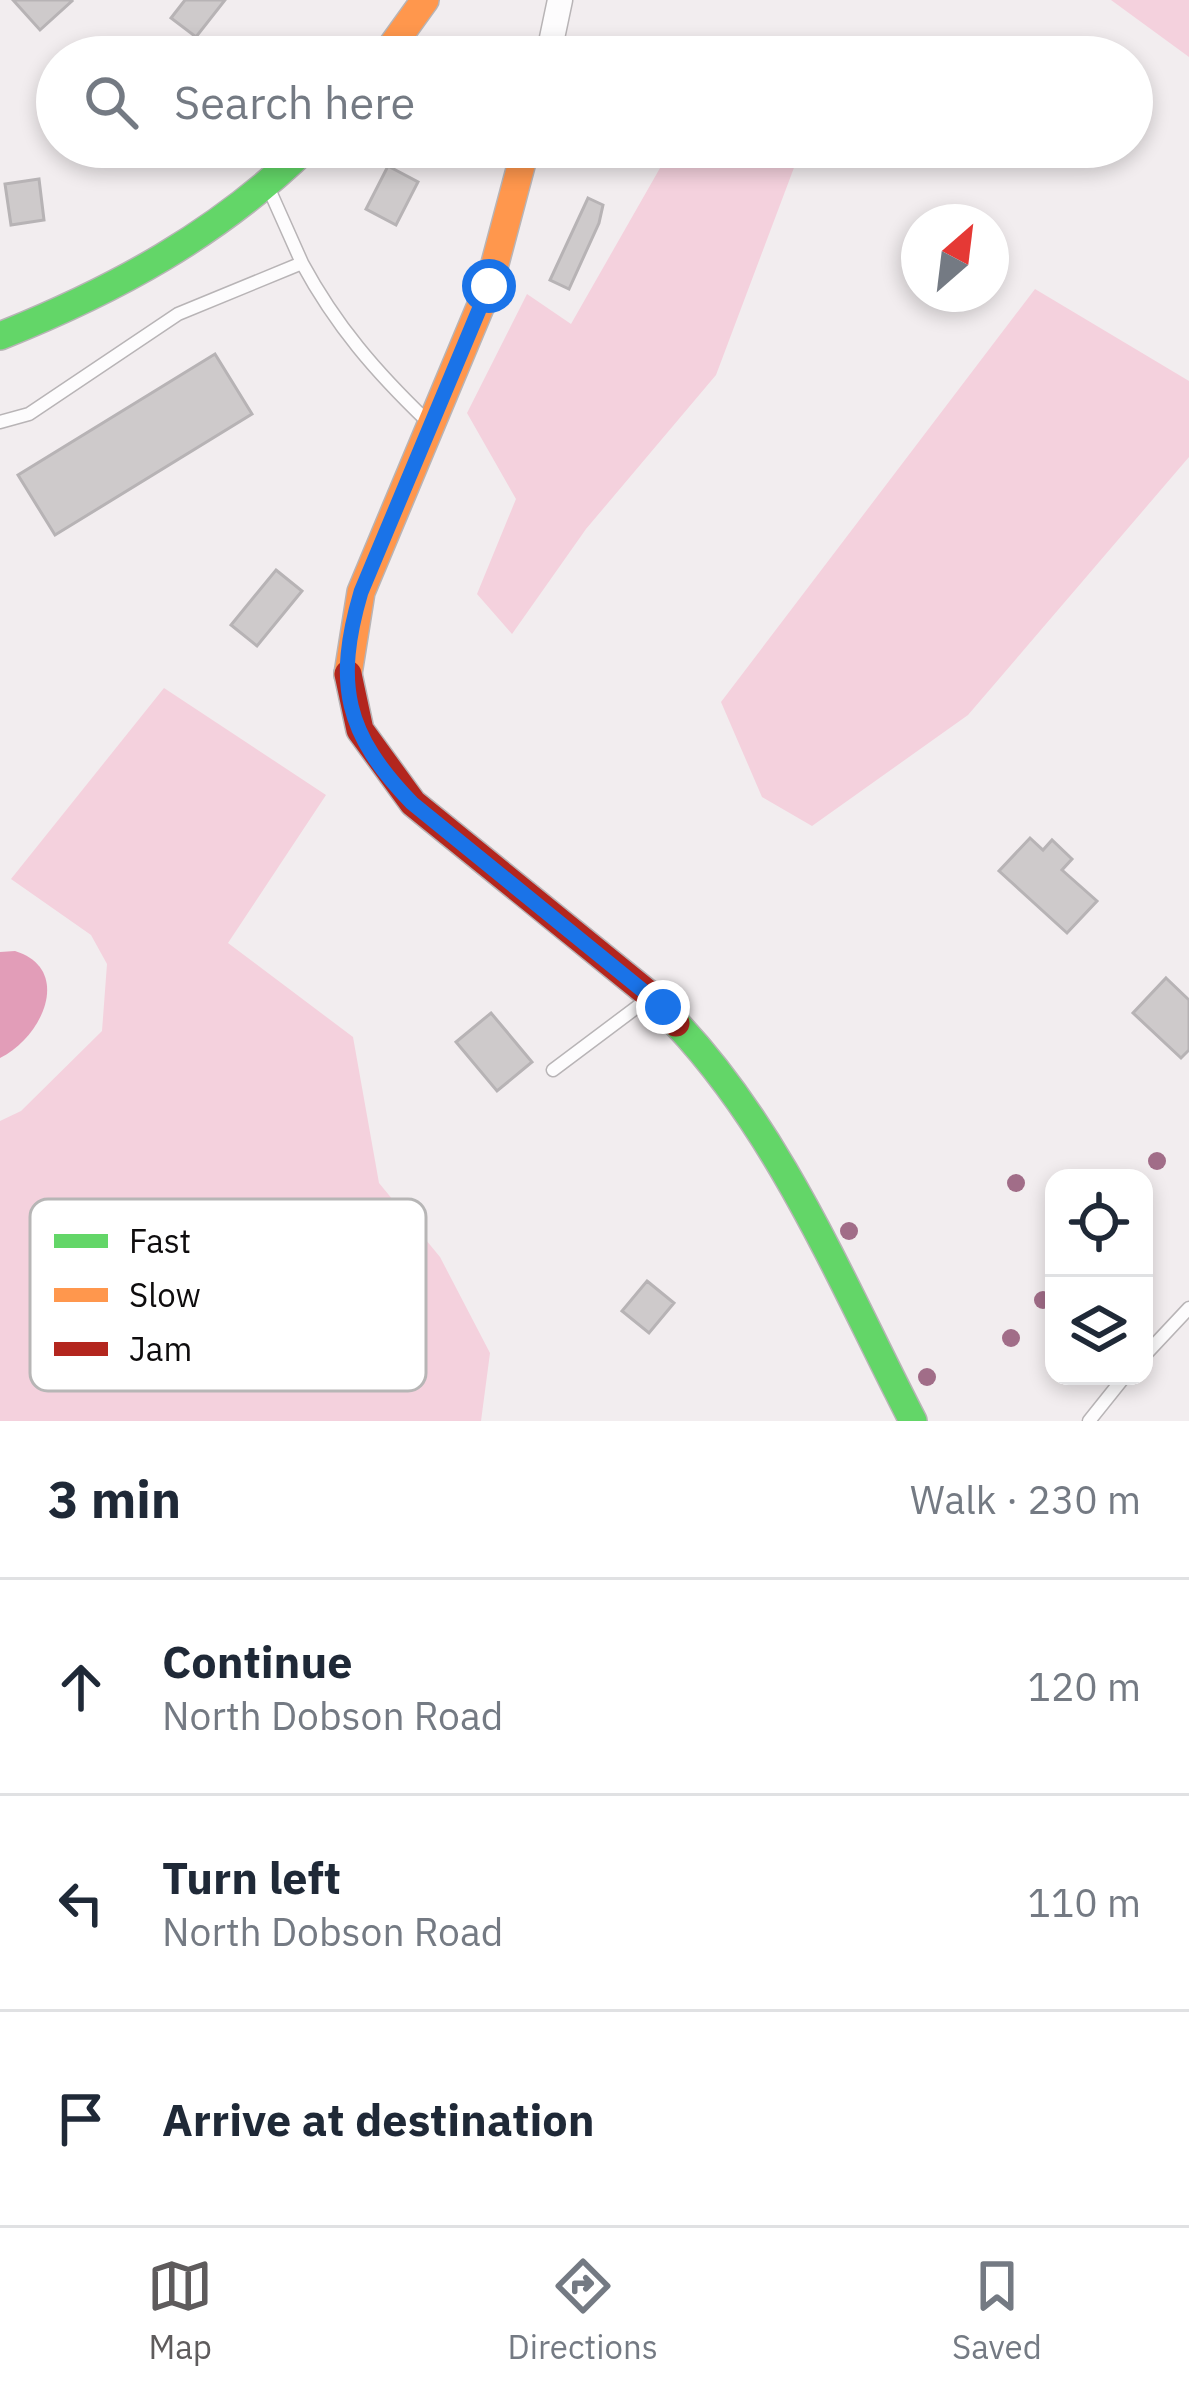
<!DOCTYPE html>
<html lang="en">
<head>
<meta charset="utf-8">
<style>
  :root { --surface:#fff; --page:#f2f2f3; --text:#1f2937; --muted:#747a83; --line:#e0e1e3; --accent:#5e5b5c }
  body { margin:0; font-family:"IBM Plex Sans",sans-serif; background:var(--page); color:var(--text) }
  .controls { position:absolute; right:36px; bottom:36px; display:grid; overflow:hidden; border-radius:24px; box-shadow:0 6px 18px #0003 }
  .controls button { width:108px; height:108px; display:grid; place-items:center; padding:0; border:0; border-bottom:3px solid var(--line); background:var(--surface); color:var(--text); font:60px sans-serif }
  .compass { position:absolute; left:901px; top:204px; width:108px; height:108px; border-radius:50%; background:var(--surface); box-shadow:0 6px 18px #0003; rotate:28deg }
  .stop { position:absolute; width:36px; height:36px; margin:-27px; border:9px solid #1a73e8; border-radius:50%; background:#fff }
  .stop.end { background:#1a73e8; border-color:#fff; box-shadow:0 3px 12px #0008 }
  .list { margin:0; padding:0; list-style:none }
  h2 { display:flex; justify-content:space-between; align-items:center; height:156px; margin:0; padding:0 48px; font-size:51px }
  h2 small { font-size:39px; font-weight:400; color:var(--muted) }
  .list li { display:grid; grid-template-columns:78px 1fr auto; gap:36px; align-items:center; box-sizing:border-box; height:216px; padding:0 48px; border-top:3px solid var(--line) }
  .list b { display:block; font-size:45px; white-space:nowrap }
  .list p { margin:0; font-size:39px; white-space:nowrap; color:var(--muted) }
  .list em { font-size:39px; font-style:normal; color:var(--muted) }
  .icon { flex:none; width:66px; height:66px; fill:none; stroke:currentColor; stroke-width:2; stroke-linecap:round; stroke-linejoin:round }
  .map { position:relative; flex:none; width:1189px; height:1421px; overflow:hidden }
  .search { position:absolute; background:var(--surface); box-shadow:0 6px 18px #0003; left:36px; right:36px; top:36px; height:132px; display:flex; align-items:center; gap:30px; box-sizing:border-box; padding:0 42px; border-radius:66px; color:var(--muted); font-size:45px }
  .sheet { height:804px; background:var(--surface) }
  nav { display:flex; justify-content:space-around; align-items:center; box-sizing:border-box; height:168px; border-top:3px solid var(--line); background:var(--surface); font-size:33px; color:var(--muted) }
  nav a { display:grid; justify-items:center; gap:6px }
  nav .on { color:var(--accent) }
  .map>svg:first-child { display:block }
  .green { fill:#f4d1dd }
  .water { fill:#e29db8 }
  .building { fill:#cecacb; stroke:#b7b3b5; stroke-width:3 }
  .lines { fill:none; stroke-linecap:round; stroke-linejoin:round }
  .lane-casing { stroke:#b8b4b6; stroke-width:15 }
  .street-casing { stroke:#b8b4b6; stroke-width:27 }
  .fast-casing { stroke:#b8b4b6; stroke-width:30 }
  .slow-casing { stroke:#b8b4b6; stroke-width:30 }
  .jam-casing { stroke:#b8b4b6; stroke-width:30 }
  .lane { stroke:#fdfcfd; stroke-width:12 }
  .street { stroke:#fdfcfd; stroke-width:24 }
  .fast { stroke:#63d668; stroke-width:27 }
  .slow { stroke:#ff974d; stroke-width:27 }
  .jam { stroke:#b3261e; stroke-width:27 }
  .tree { fill:#a16d88 }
  .route { stroke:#1a73e8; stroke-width:15 }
  .key { fill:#fff; stroke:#b7b6b6; stroke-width:3 }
  .key-label { font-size:33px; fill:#0e0c0d }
</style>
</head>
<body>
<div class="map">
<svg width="1189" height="1421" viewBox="0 0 1189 1421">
  <rect width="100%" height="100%" fill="#f2edef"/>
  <!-- green -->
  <path class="green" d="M1111,0H1189V57Z
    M672,147H785L798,157L716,375L586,529L512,634L477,594L516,499L467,413L527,294L571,324Z
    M1035,289L1189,381V457L968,715L812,826L762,797L721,702Z
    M164,688L326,795L228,943L353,1037L379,1183L440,1257L490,1353L481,1421H0V1121L21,1111L102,1031L107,964L91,935L11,879Z"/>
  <!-- water -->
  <path class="water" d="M15,951C73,969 43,1037 0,1058V952Z"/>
  <!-- building -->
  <path class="building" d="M13,0H71L72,1L40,30Z
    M185,0H225L196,37L171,18Z
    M388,166L418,182L396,225L366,209Z
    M39,179L44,220L11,225L5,184Z
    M588,198L603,205L599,223L569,289L550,280Z
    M215,354L252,414L55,535L18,475Z
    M276,570L302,591L257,646L231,625Z
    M1030,838L1043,850L1052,840L1072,859L1062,870L1097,901L1067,933L999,871Z
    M1166,978L1189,1000V1050L1181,1058L1133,1013Z
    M491,1013L532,1062L497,1091L456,1042Z
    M647,1281L674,1303L649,1333L622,1311Z"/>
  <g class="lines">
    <!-- lane casing -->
    <g class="lane-casing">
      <path id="lane" d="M302,263C336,326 376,372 427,421
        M0,422L29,414L178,314L302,263L269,189
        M553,1070L645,1001
        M1144,1356L1189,1308
        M1089,1421L1125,1376"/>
    </g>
    <!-- street casing -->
    <g class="street-casing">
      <path id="street" d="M548,57L560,0"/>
    </g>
    <!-- fast casing -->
    <g class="fast-casing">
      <path id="fast" d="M0,336C115,290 218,234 307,147
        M676,1023C782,1135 842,1284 913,1421"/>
    </g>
    <!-- slow casing -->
    <g class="slow-casing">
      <path id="slow" d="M384,57L425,0
        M348,674L361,592L489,286L526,147"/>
    </g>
    <!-- jam casing -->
    <g class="jam-casing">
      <path id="jam" d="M348,674L360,730L413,803L651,996L676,1023"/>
    </g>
    <!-- lane -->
    <use href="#lane" class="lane"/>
    <!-- street -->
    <use href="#street" class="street"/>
    <!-- fast -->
    <use href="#fast" class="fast"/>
    <!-- slow -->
    <use href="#slow" class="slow"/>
    <!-- jam -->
    <use href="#jam" class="jam"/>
  </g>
  <!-- trees -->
  <g class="tree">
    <circle cx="1157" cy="1161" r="9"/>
    <circle cx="1016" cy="1183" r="9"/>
    <circle cx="849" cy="1231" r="9"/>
    <circle cx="1043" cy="1300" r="9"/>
    <circle cx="1011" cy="1338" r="9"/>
    <circle cx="927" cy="1377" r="9"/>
  </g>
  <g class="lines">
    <!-- route -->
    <path class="route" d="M489,286L361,592C334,684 345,734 412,803L663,1007"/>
  </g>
  <!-- legend -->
  <rect x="30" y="1199" width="396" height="192" rx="18" class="key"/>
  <rect x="54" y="1234" width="54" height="14" fill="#63d668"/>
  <rect x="54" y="1288" width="54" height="14" fill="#ff974d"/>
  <rect x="54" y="1342" width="54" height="14" fill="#b3261e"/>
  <g class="key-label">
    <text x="129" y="1253">Fast</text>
    <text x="129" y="1307">Slow</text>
    <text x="129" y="1361">Jam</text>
  </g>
</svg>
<div class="controls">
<button><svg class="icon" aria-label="locate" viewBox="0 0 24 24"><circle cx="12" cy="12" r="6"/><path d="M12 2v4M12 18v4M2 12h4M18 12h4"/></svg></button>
<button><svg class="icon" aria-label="layers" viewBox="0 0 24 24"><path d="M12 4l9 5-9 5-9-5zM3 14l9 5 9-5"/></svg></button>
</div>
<svg class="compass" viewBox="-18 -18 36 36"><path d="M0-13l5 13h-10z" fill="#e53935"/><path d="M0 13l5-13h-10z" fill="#747a83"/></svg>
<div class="stop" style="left:489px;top:286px"></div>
<div class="stop end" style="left:663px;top:1007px"></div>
<div class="search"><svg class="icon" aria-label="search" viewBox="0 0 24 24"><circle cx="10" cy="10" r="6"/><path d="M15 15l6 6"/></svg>Search here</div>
</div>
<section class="sheet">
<h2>3 min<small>Walk · 230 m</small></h2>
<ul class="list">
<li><svg class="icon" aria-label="ahead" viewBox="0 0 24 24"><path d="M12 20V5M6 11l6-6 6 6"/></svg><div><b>Continue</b><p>North Dobson Road</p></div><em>120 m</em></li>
<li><svg class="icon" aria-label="left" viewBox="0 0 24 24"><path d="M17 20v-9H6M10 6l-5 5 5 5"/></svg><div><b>Turn left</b><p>North Dobson Road</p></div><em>110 m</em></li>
<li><svg class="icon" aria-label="arrive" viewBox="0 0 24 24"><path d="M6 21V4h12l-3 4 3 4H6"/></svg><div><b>Arrive at destination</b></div></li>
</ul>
</section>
<nav>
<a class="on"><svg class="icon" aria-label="map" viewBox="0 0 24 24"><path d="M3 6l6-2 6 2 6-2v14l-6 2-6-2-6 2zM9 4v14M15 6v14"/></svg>Map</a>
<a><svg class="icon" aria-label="directions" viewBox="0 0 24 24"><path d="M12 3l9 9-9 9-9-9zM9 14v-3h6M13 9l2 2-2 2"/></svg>Directions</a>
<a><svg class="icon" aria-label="saved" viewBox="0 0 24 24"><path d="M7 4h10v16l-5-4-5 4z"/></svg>Saved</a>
</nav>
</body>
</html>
